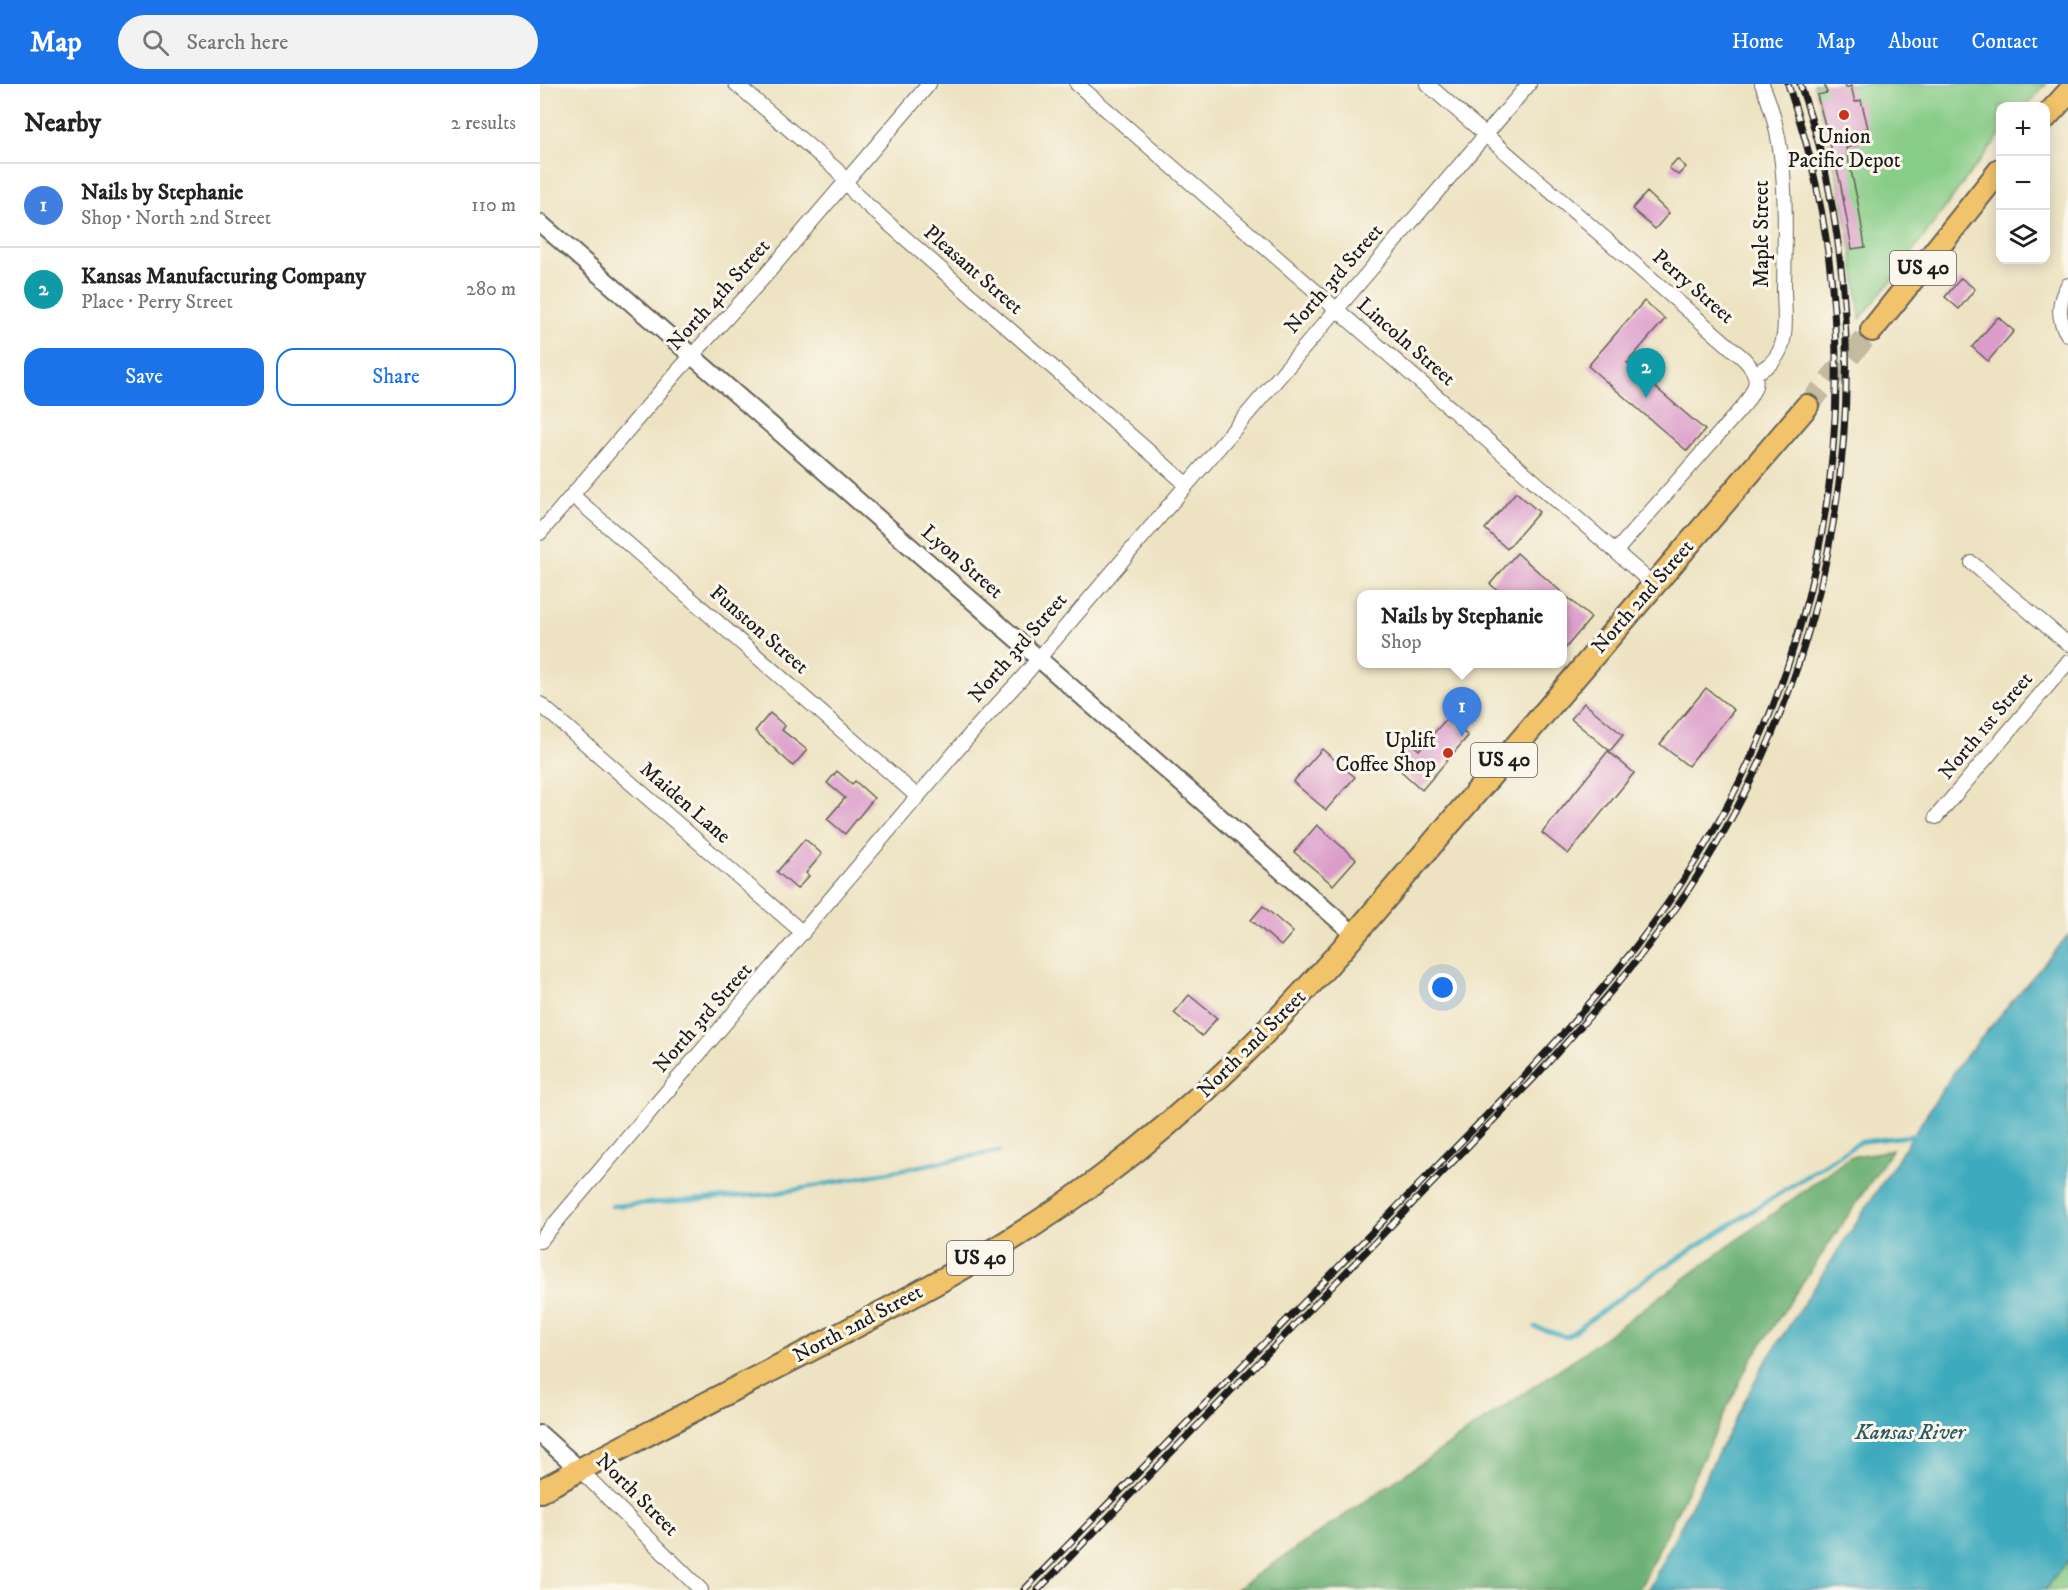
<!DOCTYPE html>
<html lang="en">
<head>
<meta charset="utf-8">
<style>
  :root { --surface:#fff; --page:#f2f2f2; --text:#222; --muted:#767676; --line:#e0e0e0; --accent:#1a73e8 }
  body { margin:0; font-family:"IM FELL DW Pica",serif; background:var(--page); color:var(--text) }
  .controls { position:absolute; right:18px; top:18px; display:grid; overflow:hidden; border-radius:12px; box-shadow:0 3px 15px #0003 }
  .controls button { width:54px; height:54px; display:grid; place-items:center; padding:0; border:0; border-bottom:2px solid var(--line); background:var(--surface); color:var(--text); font:30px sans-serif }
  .you { position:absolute; left:903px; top:904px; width:21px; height:21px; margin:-15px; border:4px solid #fff; border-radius:50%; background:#1a73e8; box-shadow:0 0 0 9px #1a73e833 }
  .badge { display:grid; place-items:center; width:39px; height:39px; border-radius:50%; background:var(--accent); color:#fff; font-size:20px; font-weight:700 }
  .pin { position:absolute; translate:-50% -50px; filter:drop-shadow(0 2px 3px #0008) }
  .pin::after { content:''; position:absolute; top:32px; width:21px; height:18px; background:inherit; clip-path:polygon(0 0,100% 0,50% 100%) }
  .popup { position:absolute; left:817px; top:506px; width:210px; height:78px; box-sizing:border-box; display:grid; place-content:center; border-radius:12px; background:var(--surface); filter:drop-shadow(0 2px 4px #0005); font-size:20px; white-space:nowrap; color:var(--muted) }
  .popup b { font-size:22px; color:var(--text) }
  .popup::after { content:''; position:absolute; left:50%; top:100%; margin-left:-12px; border:12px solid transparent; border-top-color:var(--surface) }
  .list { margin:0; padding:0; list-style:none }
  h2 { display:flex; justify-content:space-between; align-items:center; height:78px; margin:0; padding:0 24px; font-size:26px }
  h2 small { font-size:20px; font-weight:400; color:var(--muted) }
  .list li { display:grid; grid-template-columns:39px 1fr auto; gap:18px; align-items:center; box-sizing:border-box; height:84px; padding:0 24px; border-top:2px solid var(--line) }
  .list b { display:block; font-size:22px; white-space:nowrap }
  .list p { margin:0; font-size:20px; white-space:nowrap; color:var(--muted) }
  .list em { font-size:20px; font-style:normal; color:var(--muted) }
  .actions { display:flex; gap:12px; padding:18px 24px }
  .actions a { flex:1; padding:14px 0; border:2px solid var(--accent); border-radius:18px; text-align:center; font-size:21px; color:var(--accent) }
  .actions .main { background:var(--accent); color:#fff }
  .icon { flex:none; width:33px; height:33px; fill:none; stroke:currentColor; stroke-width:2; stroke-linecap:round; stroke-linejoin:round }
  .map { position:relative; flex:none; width:1528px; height:1506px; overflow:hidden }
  header { display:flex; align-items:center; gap:36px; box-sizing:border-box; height:84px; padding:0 30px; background:var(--accent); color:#fff }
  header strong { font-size:28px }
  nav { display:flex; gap:33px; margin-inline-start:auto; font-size:21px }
  .search { width:420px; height:54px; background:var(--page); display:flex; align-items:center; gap:15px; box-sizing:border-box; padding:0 21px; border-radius:33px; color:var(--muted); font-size:22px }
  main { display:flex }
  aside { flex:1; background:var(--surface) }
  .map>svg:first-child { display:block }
  .green { fill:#87cc87; stroke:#527452; stroke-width:1.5 }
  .forest { fill:#6db074; stroke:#446648; stroke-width:1.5 }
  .water { fill:#3eaabd; stroke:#2d636c; stroke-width:1.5 }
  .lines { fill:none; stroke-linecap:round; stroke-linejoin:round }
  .stream { stroke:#3eaabd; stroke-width:4.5 }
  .building { fill:#dc9cca }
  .trunk-tunnel { stroke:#c3baa0; stroke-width:22; stroke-dasharray:22 11; stroke-linecap:butt }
  .minor-casing { stroke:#656156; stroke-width:16 }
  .tertiary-casing { stroke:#656156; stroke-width:20 }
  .trunk-casing { stroke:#656156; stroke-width:26 }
  .minor { stroke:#fff; stroke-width:14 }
  .tertiary { stroke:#fff; stroke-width:16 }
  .trunk { stroke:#f1c36a; stroke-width:22 }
  .rail-casing { stroke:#1c1c1c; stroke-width:7 }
  .rail { stroke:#fbf7ec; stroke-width:4.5; stroke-dasharray:14; stroke-linecap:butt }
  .poi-dot { fill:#c8321e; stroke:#fbf7ec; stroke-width:2 }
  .labels { text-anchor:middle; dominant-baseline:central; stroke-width:6; stroke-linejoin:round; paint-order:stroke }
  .shield { fill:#fbf7ec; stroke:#5f5e5a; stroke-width:1.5 }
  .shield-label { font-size:20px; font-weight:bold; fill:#1c1c1c }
  .poi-label { font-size:21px; fill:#1c1c1c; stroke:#fbf7ec }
  .street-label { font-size:21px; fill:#1c1c1c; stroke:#fbf7ec }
  .water-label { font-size:22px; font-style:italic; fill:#2b5c64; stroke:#fbf7ec }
</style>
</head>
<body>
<header>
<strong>Map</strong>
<div class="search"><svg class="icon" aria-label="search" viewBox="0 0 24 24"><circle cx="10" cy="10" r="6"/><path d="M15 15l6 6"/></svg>Search here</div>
<nav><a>Home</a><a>Map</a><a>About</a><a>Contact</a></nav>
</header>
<main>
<aside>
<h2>Nearby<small>2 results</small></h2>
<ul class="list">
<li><span class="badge" style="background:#3f7fe0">1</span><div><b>Nails by Stephanie</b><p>Shop · North 2nd Street</p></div><em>110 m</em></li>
<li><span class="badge" style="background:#0f9aa8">2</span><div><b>Kansas Manufacturing Company</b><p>Place · Perry Street</p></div><em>280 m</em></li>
</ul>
<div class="actions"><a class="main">Save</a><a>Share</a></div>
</aside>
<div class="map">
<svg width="1528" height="1506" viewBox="0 0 1528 1506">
  <rect width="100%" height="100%" fill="#fbf7ec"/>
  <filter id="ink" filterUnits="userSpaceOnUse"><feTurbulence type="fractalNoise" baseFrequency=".0167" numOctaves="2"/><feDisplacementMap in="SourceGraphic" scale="12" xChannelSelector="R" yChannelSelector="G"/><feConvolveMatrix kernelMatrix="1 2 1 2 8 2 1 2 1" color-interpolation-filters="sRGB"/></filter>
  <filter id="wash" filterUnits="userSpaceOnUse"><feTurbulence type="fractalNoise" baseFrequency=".008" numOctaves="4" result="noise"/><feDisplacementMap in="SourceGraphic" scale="24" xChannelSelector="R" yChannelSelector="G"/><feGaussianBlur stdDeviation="1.35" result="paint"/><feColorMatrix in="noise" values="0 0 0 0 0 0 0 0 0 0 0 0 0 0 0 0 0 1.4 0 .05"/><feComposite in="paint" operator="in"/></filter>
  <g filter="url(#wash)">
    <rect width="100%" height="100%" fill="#ede2c1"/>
    <!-- green -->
    <path class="green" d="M1274,0H1506L1486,22H1460V51L1425,96L1356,191L1320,235C1313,155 1295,78 1274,0Z
      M1528,1476V1506H1505Z"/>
    <!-- forest -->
    <path class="forest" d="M1352,1066L1210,1277L1099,1506H695L1043,1269L1310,1073Z"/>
    <!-- water -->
    <path class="water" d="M1528,851V1476L1505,1506H1108L1221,1285L1420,979Z"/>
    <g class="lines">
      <!-- stream -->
      <path class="stream" d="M72,1122L232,1110L460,1067
        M995,1243L1027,1253L1107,1194L1320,1058L1377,1051"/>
    </g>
    <g id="blocks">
      <!-- building -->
      <path class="building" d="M1284,0H1305L1306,4L1311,2L1315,18L1321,16L1328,44L1320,46L1324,59L1306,64L1318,119L1325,163L1312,165L1300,97L1277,11L1287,9Z
        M1137,75L1146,83L1138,91L1129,84Z
        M1107,108L1129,129L1115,145L1092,125Z
        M1421,194L1435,205L1419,225L1405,213Z
        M1104,217L1125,235L1087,279L1165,346L1147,367L1048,282Z
        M1458,233L1474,247L1448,277L1432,263Z
        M976,408L999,428L967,465L945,445Z
        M977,469L1051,534L1023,567V510H962L950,500Z
        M1166,604L1194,626L1148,682L1120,660Z
        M1044,619L1083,651L1070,667L1031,635Z
        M230,629L245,642L242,646L267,666L253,682L215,647Z
        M907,634L928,652L882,706L852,679L870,658L879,666Z
        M782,665L815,693L786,726L753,698Z
        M1068,667L1094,689L1028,770L1002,749Z
        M297,687L312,700L315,697L334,714L305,750L287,735L305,714L287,699Z
        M777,741L816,775L793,801L754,768Z
        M265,755L282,770L266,789L269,792L257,805L237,788Z
        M723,822L753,848L741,862L711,836Z
        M649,911L677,934L662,952L634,929Z"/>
    </g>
  </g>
  <g filter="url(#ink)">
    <use href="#blocks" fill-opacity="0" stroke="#656156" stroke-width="1.5"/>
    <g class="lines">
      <!-- trunk-tunnel -->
      <path class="trunk-tunnel" d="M1267,322L1332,246"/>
      <!-- minor casing -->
      <g class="minor-casing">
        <path id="minor" d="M196,0L297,86L316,111L646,400
          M537,0L1114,501
          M887,0L1204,275C1221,293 1218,301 1205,320L1076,467
          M1528,201C1518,217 1517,235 1528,251
          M1215,289C1225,284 1234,279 1239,268C1248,251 1244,224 1244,205C1245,136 1250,65 1222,0
          M32,411L378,713
          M0,449L137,288L225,192L389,0
          M1432,479L1528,560
          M0,620L263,849
          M1396,733L1528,578
          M0,1157L435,645L482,594L989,0
          M40,1386L161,1506"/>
      </g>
      <!-- tertiary casing -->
      <g class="tertiary-casing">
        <path id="tertiary" d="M0,139L815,851
          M0,1350L40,1386"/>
      </g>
      <!-- trunk casing -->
      <g class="trunk-casing">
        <path id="trunk" d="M1506,33L1528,9
          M1332,246L1460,86
          M0,1407C100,1353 201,1302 301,1250C391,1203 481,1155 562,1093C652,1026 730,947 804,863L1267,322"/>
      </g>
      <!-- minor -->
      <use href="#minor" class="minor"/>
      <!-- tertiary -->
      <use href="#tertiary" class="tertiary"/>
      <!-- trunk -->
      <use href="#trunk" class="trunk"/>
      <!-- rail casing -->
      <g class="rail-casing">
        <path id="rail" d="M484,1506C604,1383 724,1259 844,1136C936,1042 1033,948 1112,841C1274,622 1335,344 1271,78C1265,52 1256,26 1248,0
          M498,1506L997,991C1057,925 1116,859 1163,783C1294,573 1339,315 1282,73C1276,48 1268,24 1260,0"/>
      </g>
      <!-- rail -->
      <use href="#rail" class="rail"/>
    </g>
  </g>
  <!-- markers -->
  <g class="poi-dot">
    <circle cx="1304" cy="31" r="6"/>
    <circle cx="908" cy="669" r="6"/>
  </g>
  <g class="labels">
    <!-- shield labels -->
    <g class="shield">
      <rect x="1350" y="167" width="66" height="34" rx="4.5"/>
      <rect x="931" y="659" width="66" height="34" rx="4.5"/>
      <rect x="407" y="1157" width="66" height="34" rx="4.5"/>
    </g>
    <g class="shield-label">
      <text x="1383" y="184">US 40</text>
      <text x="964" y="676">US 40</text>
      <text x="440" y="1174">US 40</text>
    </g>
    <!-- poi labels -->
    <g class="poi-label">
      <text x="1304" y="53">Union<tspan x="1304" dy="24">Pacific Depot</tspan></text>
      <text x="896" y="657" text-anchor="end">Uplift<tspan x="896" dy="24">Coffee Shop</tspan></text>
    </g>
    <!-- street labels -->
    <g class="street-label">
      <text transform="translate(1222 150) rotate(-90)">Maple Street</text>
      <text transform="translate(433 186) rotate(41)">Pleasant Street</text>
      <text transform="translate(794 195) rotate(-49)">North 3rd Street</text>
      <text transform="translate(1153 203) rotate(41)">Perry Street</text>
      <text transform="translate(179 211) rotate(-48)">North 4th Street</text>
      <text transform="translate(866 258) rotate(41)">Lincoln Street</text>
      <text transform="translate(422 478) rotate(41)">Lyon Street</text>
      <text transform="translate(1103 513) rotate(-49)">North 2nd Street</text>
      <text transform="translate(219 546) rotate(41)">Funston Street</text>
      <text transform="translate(478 564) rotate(-49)">North 3rd Street</text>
      <text transform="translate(1446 642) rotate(-50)">North 1st Street</text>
      <text transform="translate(145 719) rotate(41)">Maiden Lane</text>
      <text transform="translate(163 934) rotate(-49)">North 3rd Street</text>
      <text transform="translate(712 960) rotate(-45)">North 2nd Street</text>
      <text transform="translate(318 1240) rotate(-28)">North 2nd Street</text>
      <text transform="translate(97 1411) rotate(45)">North Street</text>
    </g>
    <!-- water labels -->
    <g class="water-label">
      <text x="1370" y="1348">Kansas River</text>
    </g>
  </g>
</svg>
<div class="controls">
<button>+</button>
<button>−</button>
<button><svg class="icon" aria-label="layers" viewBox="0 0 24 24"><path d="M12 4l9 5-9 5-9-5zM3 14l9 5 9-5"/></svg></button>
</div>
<div class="you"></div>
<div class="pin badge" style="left:922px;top:653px;background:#3f7fe0">1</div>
<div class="popup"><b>Nails by Stephanie</b>Shop</div>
<div class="pin badge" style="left:1106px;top:314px;background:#0f9aa8">2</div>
</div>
</main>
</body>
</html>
